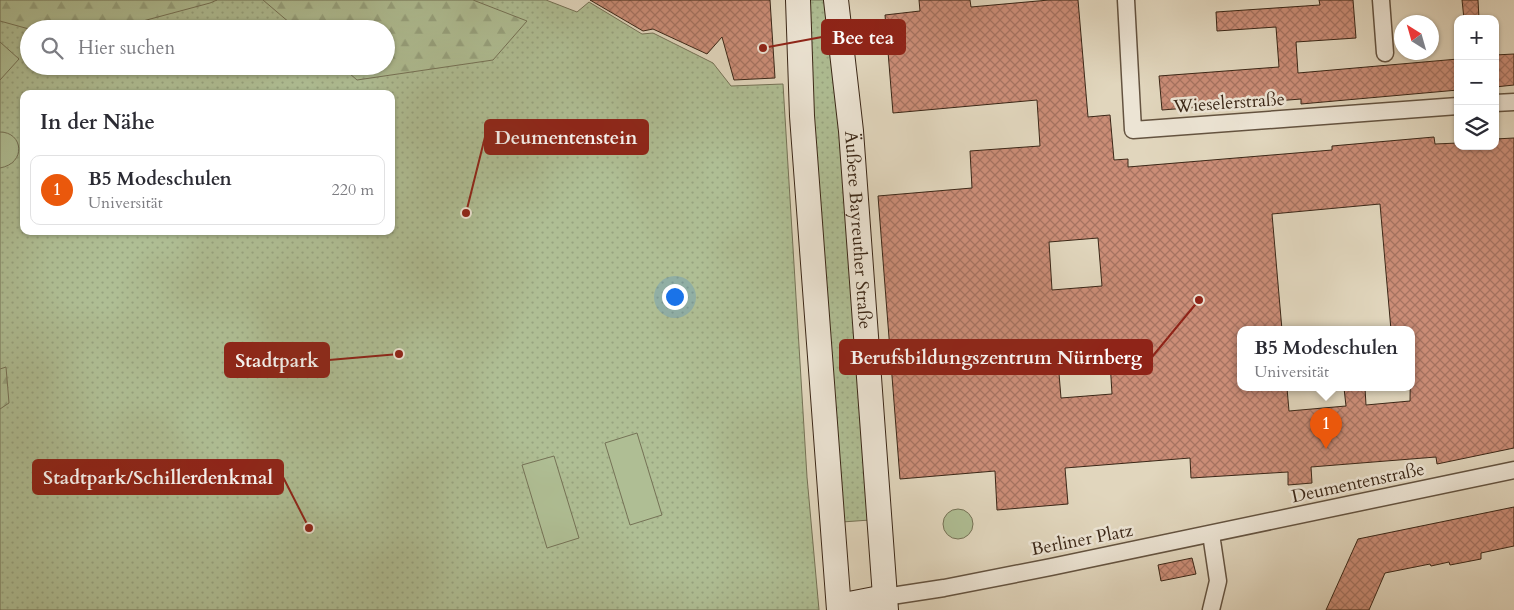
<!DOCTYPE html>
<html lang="de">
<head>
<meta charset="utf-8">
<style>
  :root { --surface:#fff; --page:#f7f7f7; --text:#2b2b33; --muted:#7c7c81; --line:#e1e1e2; --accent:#ea580c }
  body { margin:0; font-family:Cardo,serif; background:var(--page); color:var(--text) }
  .controls { position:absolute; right:15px; top:15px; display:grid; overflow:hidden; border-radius:10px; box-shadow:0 1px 4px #0004 }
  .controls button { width:45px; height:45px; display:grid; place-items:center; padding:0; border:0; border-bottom:1px solid var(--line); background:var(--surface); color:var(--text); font:25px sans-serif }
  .compass { position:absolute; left:1394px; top:15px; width:45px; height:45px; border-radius:50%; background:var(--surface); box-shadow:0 1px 4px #0004; rotate:323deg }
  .you { position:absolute; left:674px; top:296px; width:18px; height:18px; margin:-12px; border:4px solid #fff; border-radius:50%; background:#1a73e8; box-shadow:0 0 0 8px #1a73e833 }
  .badge { display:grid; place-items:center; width:32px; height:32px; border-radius:50%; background:var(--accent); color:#fff; font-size:16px; font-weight:700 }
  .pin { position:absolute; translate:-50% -41px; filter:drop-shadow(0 1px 2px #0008) }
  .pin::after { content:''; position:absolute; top:26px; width:18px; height:15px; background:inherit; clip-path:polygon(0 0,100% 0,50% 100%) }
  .popup { position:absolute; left:1237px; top:326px; width:178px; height:65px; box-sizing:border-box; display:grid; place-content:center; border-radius:10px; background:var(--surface); filter:drop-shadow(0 1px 4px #0005); font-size:16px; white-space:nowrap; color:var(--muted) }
  .popup b { font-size:19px; color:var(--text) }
  .popup::after { content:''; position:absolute; left:50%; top:100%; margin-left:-10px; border:10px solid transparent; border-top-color:var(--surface) }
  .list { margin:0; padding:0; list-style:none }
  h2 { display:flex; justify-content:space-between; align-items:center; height:65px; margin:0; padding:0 20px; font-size:21px }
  h2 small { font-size:16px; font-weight:400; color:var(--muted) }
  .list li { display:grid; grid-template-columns:32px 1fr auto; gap:15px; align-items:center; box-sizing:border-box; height:70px; margin:0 10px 10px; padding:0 10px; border:1px solid var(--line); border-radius:10px }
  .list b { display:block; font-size:19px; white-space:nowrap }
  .list p { margin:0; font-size:16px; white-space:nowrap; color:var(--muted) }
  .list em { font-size:16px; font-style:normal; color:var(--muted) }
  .icon { flex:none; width:28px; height:28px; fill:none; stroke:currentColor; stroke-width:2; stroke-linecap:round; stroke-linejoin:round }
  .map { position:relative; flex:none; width:1514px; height:610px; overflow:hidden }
  .search { position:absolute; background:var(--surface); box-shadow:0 1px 4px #0004; left:20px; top:20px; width:375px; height:55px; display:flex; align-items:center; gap:12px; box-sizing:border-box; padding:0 18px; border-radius:28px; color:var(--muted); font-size:19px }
  .panel { position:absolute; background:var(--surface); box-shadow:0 1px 4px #0004; left:20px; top:90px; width:375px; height:145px; border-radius:10px }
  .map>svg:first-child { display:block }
  .grass { fill:url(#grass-dots); stroke:#757256; fill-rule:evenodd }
  .forest { fill:url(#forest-firs); stroke:#757256 }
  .pitch { fill:#afbe94; stroke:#757256 }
  .building { fill:url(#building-cross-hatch); stroke:#3b2717; fill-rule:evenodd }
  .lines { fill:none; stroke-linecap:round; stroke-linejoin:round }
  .minor-casing { stroke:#645340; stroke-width:19 }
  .secondary-casing { stroke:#3b2717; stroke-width:26 }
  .minor { stroke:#ece4d4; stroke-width:16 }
  .secondary { stroke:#ece4d4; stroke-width:24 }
  .labels { text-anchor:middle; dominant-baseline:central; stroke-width:5; stroke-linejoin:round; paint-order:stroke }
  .street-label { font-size:18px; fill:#3b2717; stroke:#ece4d4 }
  .leader { fill:none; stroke:#8f2418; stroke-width:2 }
  .callout-dot { fill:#8f2418; stroke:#ece4d4; stroke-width:2 }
  .callout { fill:#8f2418; stroke:#8f2418; stroke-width:2 }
  .callout-label { font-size:19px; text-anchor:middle; font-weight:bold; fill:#fff }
</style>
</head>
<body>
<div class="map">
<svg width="1514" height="610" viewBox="0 0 1514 610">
  <defs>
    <pattern id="grass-dots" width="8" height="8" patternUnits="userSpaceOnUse" patternTransform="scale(1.25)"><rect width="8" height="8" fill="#afbe94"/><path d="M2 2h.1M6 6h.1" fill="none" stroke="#97a37f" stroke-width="1.8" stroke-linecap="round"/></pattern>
    <pattern id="forest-firs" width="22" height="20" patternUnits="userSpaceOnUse" patternTransform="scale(1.25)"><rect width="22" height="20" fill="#afbe94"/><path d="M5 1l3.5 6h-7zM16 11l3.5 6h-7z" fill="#97a37f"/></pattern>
    <pattern id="building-cross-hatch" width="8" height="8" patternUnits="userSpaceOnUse" patternTransform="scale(1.25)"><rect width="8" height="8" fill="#cb8d77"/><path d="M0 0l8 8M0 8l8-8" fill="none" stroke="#a67361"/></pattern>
  </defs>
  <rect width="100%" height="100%" fill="#e1d6bd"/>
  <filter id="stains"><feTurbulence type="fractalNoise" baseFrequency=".004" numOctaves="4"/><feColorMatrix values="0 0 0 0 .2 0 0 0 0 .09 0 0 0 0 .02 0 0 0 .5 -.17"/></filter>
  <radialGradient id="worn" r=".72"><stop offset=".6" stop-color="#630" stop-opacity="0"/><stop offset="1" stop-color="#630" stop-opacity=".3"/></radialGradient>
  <!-- grass -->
  <path class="grass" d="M0,0H546L577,12L589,2L642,34L653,33L713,63L731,86L783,84L807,477L819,610H0ZM29,29H386V66H29ZM24,94H391V231H24Z
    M807,0H825L837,91L848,254L870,520L842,522L811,107Z"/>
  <!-- forest -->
  <path class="forest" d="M0,0H217L210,3L113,29H29L0,21Z
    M263,0H473L527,21L493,60L357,80L341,66H386V29H297Z
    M6,367L9,403L0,409V369Z"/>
  <!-- pitch -->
  <path class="pitch" d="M0,42L19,59L0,80Z
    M0,132C23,132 27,163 0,168Z
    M637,433L662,515L630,525L605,443Z
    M554,456L579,538L547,548L522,465Z
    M943 524a15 15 0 1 1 30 0a15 15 0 1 1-30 0Z"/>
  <!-- building -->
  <path class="building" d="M590,0H770L775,78L734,80L722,37L707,54L653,29L643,31Z
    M919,0H970L971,7L1049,0H1078L1088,117L1110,115L1114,160L1128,159V167L1332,150V146L1434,137L1435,144L1458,143V146H1495V139L1514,138V448L1437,464L1436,457L1311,467L1312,483L1288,485V472L1191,478L1190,458L1065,468L1068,504L997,510L995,471L900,479L878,196L972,188L970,151L1040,146L1037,100L893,113L885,15L920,11ZM1380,204L1391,330H1411L1410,401L1366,405L1365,388H1344L1346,406L1289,411L1287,388H1241V330H1282L1272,214ZM1098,238L1102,286L1052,290L1049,242ZM1109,345L1112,394L1061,398L1057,349Z
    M1319,0H1353L1356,38L1296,42L1298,73L1458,59V90L1301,104V99L1162,110L1159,76L1279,67L1276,27L1217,31L1216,12L1320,5Z
    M1462,0H1478L1479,19H1464Z
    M1514,54V85L1495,87V55Z
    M1514,507V546L1481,553V559L1450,565L1449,562L1431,566L1430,564L1385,573L1369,610H1326L1358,539Z
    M1192,558L1196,574L1161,581L1158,565Z"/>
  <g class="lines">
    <!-- minor casing -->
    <g class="minor-casing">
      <path id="minor" d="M1126,0L1133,130L1458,106
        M1381,0L1385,53
        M1495,103L1514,102
        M885,597L944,588L1051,567L1514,470
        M1211,610L1218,581L1211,534"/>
    </g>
    <!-- secondary casing -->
    <g class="secondary-casing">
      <g id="secondary">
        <path d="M798,0L802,116L839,610"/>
        <path id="s1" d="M836,0L851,131L886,610"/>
        <path d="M839,606L885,597"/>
      </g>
    </g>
    <!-- minor -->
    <use href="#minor" class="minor"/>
    <!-- secondary -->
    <use href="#secondary" class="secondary"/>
  </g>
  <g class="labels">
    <!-- street labels -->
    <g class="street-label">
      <text transform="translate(1229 103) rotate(-4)">Wieselerstraße</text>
      <text stroke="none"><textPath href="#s1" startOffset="231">Äußere Bayreuther Straße</textPath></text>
      <text transform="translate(1358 483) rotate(-12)">Deumentenstraße</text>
      <text transform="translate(1082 540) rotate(-11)">Berliner Platz</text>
    </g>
  </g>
  <!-- callouts -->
  <path class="leader" d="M763 48L822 37M466 213L485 137M1199 300L1152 357M399 354L329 360M309 528L283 477"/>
  <g class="callout-dot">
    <circle cx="763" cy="48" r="5"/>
    <circle cx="466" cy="213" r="5"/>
    <circle cx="1199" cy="300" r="5"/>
    <circle cx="399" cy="354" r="5"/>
    <circle cx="309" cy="528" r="5"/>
  </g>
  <g class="callout">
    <rect x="822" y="20" width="83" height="34" rx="5"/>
    <rect x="485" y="120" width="163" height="34" rx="5"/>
    <rect x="840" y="340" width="312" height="34" rx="5"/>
    <rect x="225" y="343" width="104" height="34" rx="5"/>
    <rect x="33" y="460" width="250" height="34" rx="5"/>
  </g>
  <g class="callout-label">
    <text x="863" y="44">Bee tea</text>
    <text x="566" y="144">Deumentenstein</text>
    <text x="996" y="364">Berufsbildungszentrum Nürnberg</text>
    <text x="277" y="367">Stadtpark</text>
    <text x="158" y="484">Stadtpark/Schillerdenkmal</text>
  </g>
  <rect width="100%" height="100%" filter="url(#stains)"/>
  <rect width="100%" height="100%" fill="url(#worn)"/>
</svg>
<div class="controls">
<button>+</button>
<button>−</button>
<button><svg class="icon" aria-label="layers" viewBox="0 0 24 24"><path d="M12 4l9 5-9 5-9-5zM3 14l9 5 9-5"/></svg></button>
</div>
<svg class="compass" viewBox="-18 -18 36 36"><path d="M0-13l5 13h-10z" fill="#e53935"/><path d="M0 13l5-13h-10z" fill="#7c7c81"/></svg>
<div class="you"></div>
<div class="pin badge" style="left:1326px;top:449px">1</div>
<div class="popup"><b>B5 Modeschulen</b>Universität</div>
<div class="search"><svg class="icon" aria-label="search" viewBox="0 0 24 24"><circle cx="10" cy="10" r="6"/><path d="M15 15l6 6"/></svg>Hier suchen</div>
<section class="panel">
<h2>In der Nähe<small></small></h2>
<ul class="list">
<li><span class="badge">1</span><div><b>B5 Modeschulen</b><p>Universität</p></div><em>220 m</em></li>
</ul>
</section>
</div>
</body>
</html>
